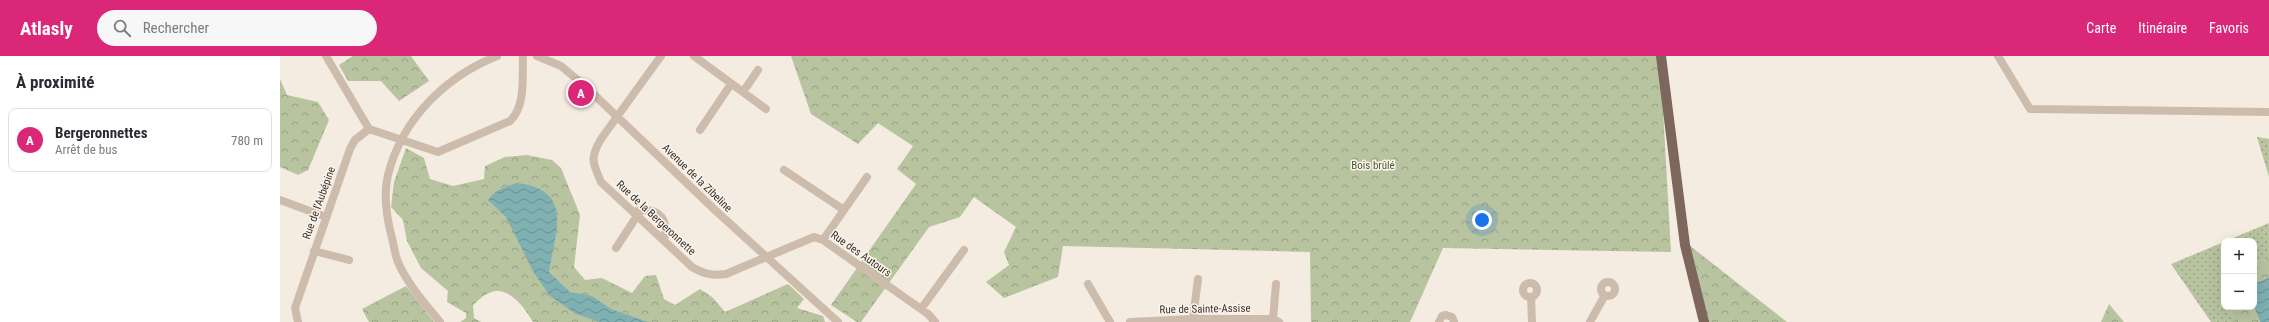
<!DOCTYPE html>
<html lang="fr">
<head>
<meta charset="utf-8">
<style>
  :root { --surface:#fff; --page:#f7f7f7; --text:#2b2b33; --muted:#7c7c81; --line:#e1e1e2; --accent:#db2777 }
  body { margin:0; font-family:"Roboto Condensed",sans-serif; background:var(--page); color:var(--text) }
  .controls { position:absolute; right:12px; bottom:12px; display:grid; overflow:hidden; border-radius:8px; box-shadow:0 4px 16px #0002 }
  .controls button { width:36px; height:36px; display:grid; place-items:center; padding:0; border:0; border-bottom:1px solid var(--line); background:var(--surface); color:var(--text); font:20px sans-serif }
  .you { position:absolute; left:1202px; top:164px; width:14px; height:14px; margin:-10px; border:3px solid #fff; border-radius:50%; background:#1a73e8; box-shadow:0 0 0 6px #1a73e833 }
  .badge { display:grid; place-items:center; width:26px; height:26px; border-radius:50%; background:var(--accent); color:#fff; font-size:13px; font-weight:700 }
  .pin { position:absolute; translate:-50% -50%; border:2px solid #fff; box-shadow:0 1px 4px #0006 }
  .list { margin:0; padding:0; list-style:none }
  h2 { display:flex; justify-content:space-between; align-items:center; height:52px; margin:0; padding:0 16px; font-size:17px }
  h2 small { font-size:13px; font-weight:400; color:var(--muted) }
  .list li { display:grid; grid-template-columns:26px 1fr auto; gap:12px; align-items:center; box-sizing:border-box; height:64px; margin:0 8px 8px; padding:0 8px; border:1px solid var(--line); border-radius:8px }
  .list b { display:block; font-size:15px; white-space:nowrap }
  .list p { margin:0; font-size:13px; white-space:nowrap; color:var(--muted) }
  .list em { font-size:13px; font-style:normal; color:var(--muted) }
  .icon { flex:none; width:22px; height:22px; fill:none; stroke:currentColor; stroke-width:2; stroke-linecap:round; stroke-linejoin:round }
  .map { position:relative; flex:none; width:1989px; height:266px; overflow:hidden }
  header { display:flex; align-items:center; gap:24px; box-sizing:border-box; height:56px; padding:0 20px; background:var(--accent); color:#fff }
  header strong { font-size:19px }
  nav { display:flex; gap:22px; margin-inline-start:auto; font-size:14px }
  .search { width:280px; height:36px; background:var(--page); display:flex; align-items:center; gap:10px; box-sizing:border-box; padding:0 14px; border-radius:22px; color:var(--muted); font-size:15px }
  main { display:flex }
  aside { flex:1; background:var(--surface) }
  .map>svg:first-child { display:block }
  .grass { fill:url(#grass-dots) }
  .forest { fill:url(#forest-crowns) }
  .water { fill:url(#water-waves) }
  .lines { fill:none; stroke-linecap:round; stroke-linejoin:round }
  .minor { stroke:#cdbbac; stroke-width:8 }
  .major { stroke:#7d675c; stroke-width:10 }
  .labels { text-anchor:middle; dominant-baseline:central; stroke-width:3; stroke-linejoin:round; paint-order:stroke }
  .park-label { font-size:11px; fill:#4a5a2e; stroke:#fbf5ee }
  .street-label { font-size:11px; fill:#3b302b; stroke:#fbf5ee }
</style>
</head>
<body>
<header>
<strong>Atlasly</strong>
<div class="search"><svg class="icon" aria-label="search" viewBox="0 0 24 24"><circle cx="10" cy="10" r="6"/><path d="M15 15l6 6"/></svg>Rechercher</div>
<nav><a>Carte</a><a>Itinéraire</a><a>Favoris</a></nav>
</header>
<main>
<aside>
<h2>À proximité<small></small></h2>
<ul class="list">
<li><span class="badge">A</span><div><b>Bergeronnettes</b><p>Arrêt de bus</p></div><em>780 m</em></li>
</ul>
</aside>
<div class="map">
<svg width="1989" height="266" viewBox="0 0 1989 266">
  <defs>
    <pattern id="grass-dots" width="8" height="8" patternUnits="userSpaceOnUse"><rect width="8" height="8" fill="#b8c4a0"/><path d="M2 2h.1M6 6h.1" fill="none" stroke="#97a083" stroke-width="1.8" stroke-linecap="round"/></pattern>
    <pattern id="forest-crowns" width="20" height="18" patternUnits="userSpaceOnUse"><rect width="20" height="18" fill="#b8c4a0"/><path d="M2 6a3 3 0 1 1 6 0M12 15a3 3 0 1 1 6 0" fill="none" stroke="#97a083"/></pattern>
    <pattern id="water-waves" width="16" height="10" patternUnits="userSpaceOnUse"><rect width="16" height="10" fill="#7fb0b2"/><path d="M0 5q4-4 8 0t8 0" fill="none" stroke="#699091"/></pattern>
  </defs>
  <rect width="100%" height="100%" fill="#f4ebe1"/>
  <!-- grass -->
  <path class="grass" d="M1977,81L1989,83V121Z
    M1989,167V202L1974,207V185H1946Z
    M1944,186V251H1949L1955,266H1931L1891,208Z"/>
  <!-- forest -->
  <path class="forest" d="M73,0H131L149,25L119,45L101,25H68L59,9Z
    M511,0H1380L1391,196L1163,192L1130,266H1031L1030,196L783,190L778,221L724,242L706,226L729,209L724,196L736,171L694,141L680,161L649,171L581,266H577L551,249L636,128L617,113L633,90L598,67L578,88L531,58Z
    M0,23L7,39L38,46L49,64L28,114L18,119L0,111Z
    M126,92L144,102L150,123L173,130L204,123L205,110L225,101L247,99L272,104L281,112L300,159L294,211L305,224L322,222L352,237L365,220L376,219L384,243L395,249L420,233L432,241L445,256L508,228L524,243L517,252L543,260L545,266H253C245,252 228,228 209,237C203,239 198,245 193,249L194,262L201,266H180L186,262V257L167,246L168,235L141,212L127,185L123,164L111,151L114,126Z
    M1409,189L1507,266H1425Z
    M1989,202V222L1974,227V207Z
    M126,230L154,266H89L82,253Z
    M1829,248L1844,266H1821Z
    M1949,251H1974L1980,266H1955Z"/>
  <!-- water -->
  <path class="water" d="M237,127C295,134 275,176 269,216L290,236L312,240L331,253L368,266H320L296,258L270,240L254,217L226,161L208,144C215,134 225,131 237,127Z
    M1989,222V266H1980L1974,251V227Z"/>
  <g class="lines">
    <!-- minor -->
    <path class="minor" d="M46,0L89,73
      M257,0L281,10L305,30L436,155L558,266
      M381,0L321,83C310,102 312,106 321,126L412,211C424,218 432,220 446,218L534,181L543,184L648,258L655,266
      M414,0L486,53
      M1718,0L1750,53L1989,56
      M463,36L478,14
      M420,74L451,28
      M504,114L564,154
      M0,144L46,161
      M353,156C376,150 390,160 384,184
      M543,184L587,121
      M336,192L357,160
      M34,195L69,204
      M1321 233a7 7 0 1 1 14 0a7 7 0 1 1-14 0Z
      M1243 234a7 7 0 1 1 14 0a7 7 0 1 1-14 0Z
      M808,228L830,266
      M1251,241L1252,266
      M641,253L684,194
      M913,263L918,223
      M993,263L996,228
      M18,266L15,252L70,93L75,84L89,73L158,96L230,65C246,50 242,21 243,0
      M160,266C146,249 126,226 118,206C115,199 114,190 112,182C107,163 103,139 108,119C122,63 165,21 217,0
      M850,266L913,263H993L999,266
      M1159,266L1162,260L1166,259L1172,261L1174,266
      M1310,266L1325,239"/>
    <!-- major -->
    <path class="major" d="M1381,0L1405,189L1424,266"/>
  </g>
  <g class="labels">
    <!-- park labels -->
    <g class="park-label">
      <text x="1093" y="109">Bois brûlé</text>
    </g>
    <!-- street labels -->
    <g class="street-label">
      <text transform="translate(417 122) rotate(44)">Avenue de la Zibeline</text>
      <text transform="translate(39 147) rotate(-70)">Rue de l'Aubépine</text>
      <text transform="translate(376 162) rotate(43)">Rue de la Bergeronnette</text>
      <text transform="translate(581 198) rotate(35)">Rue des Autours</text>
      <text transform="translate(925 253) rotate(-1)">Rue de Sainte-Assise</text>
    </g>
  </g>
</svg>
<div class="controls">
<button>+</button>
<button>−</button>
</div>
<div class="you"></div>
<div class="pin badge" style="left:301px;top:37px">A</div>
</div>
</main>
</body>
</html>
